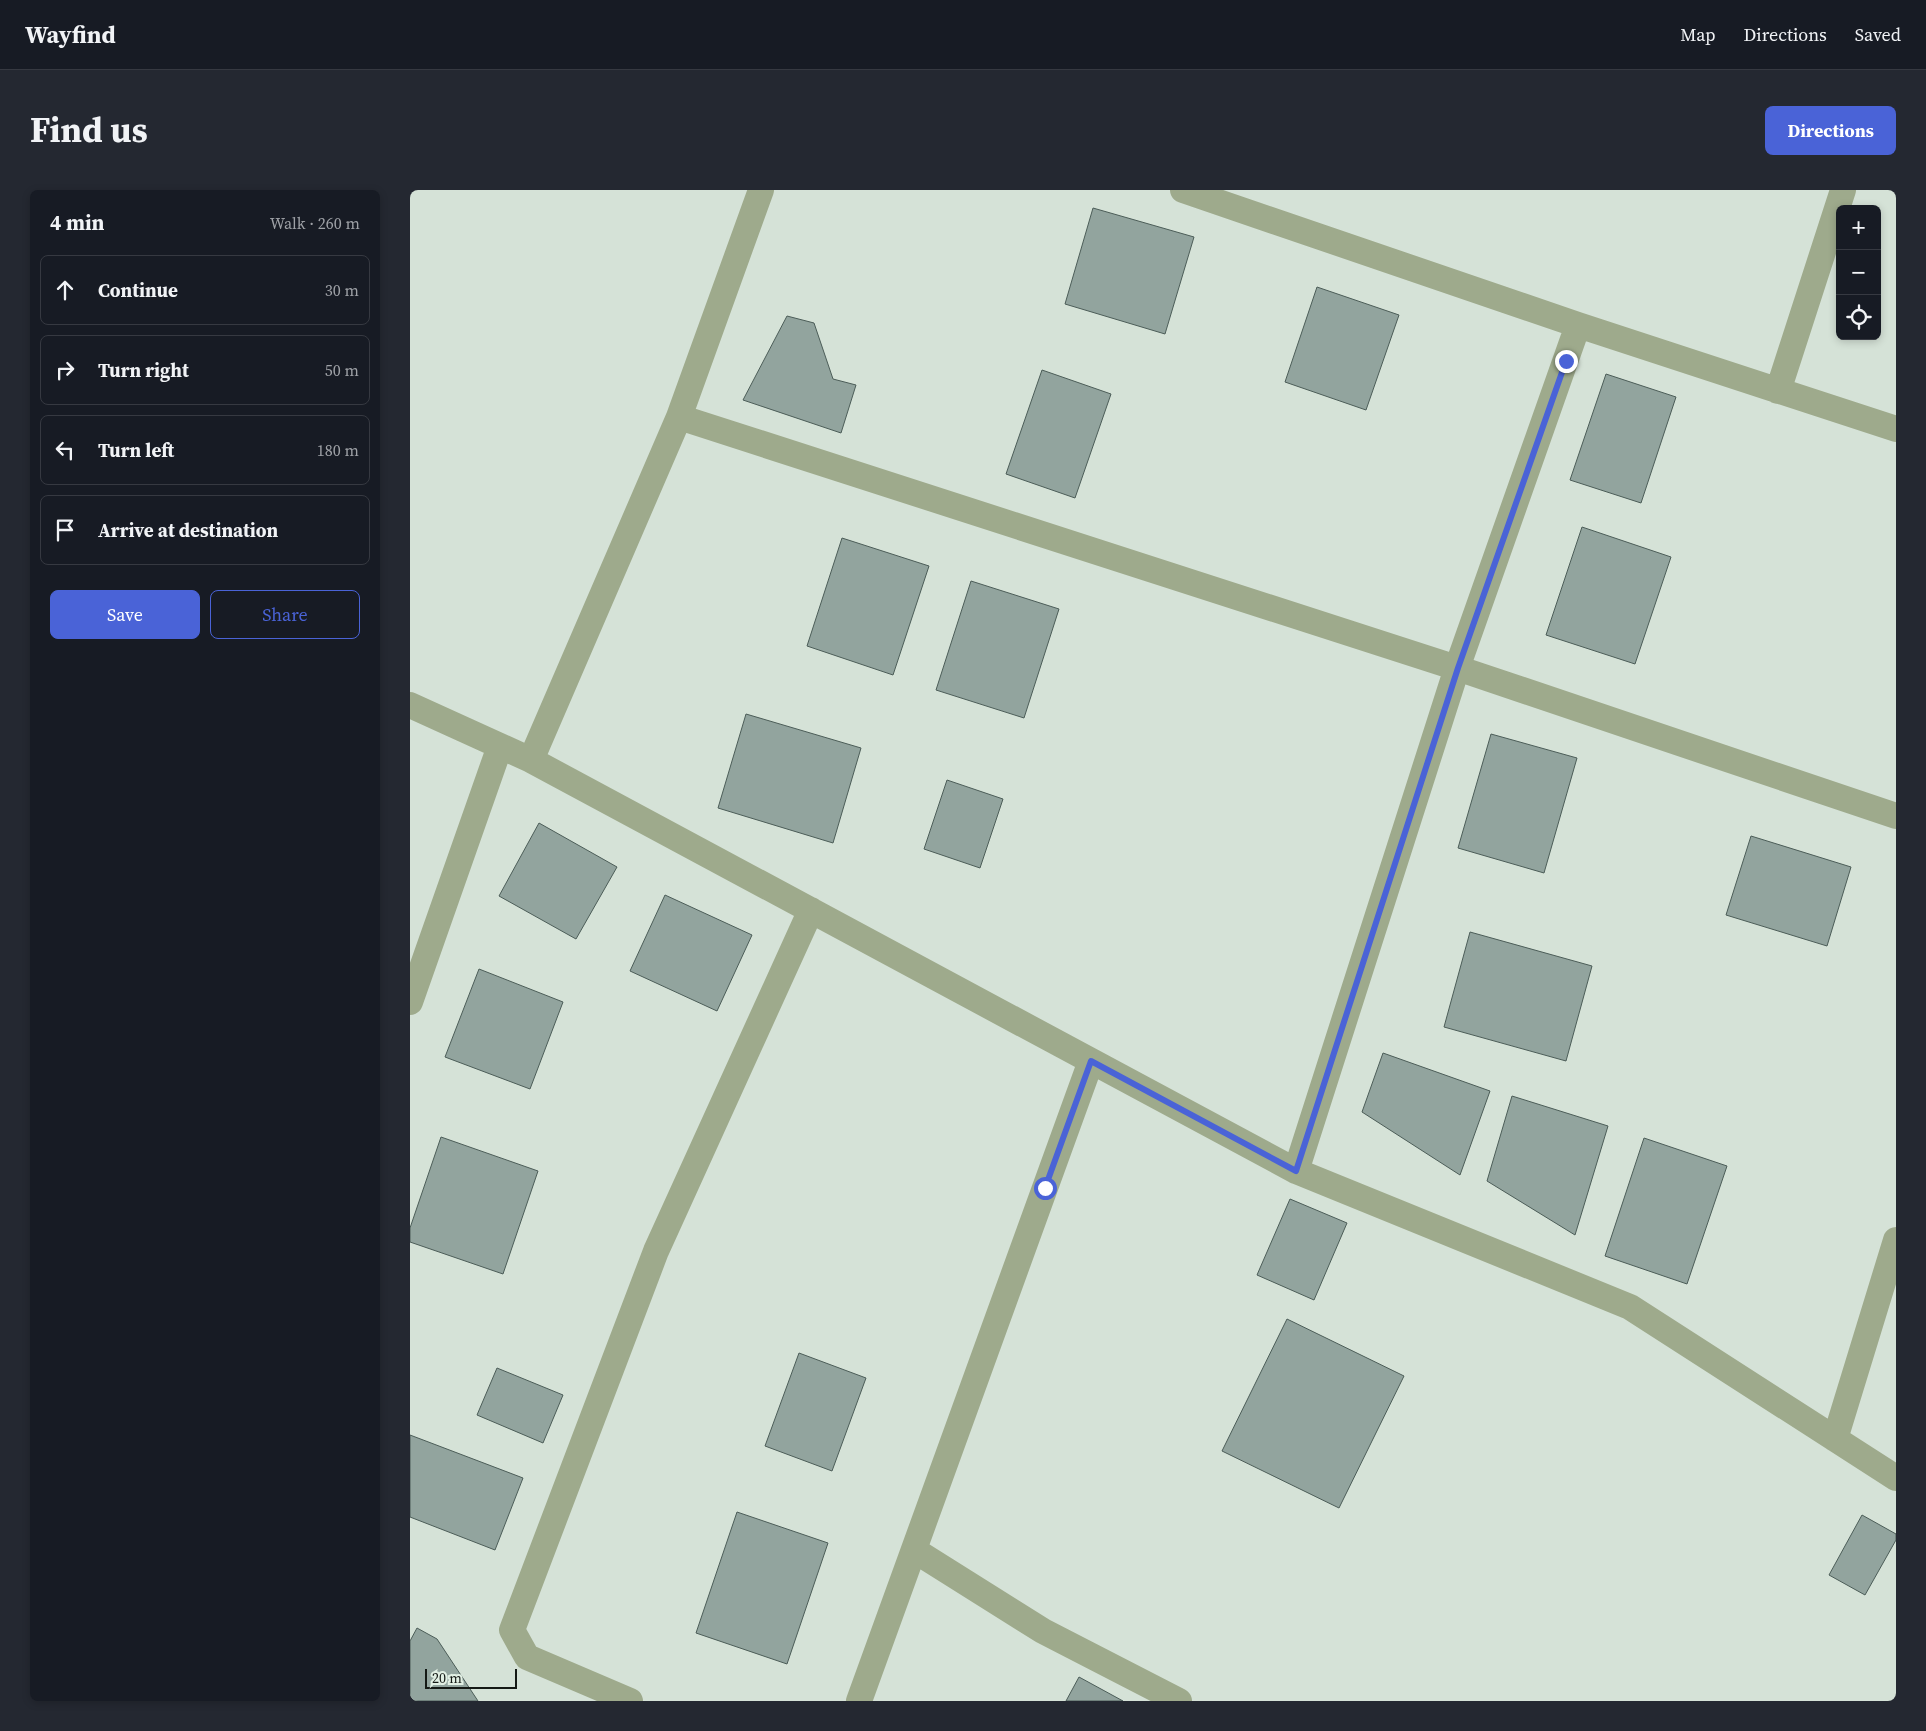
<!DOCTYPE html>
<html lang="en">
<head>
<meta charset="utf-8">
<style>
  :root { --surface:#171b24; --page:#242831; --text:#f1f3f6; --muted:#9ea1a6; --line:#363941; --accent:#4a63d7 }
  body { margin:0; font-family:"Source Serif 4",serif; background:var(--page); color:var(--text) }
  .controls { position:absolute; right:15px; top:15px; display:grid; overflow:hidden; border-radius:8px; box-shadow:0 2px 8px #0003 }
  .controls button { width:45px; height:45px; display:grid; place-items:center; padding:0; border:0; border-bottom:1px solid var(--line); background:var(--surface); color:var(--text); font:25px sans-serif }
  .scale { position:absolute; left:15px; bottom:12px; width:92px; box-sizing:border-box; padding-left:5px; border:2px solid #141915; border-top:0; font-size:14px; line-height:18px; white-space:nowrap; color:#141915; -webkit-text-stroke:4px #e2f0e4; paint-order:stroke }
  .stop { position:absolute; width:15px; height:15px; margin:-11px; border:4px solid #4a63d7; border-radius:50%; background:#fff }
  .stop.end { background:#4a63d7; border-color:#fff; box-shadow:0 1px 5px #0008 }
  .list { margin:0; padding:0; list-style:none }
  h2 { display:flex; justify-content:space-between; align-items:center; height:65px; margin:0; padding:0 20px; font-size:21px }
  h2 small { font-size:16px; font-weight:400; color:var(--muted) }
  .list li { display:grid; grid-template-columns:32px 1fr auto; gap:15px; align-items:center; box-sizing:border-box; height:70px; margin:0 10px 10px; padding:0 10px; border:1px solid var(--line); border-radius:8px }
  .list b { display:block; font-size:19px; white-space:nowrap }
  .list em { font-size:16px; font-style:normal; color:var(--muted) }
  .actions { display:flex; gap:10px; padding:15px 20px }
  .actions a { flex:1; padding:11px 0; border:1px solid var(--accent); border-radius:8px; text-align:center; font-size:18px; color:var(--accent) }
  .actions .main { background:var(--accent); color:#fff }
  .icon { flex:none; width:28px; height:28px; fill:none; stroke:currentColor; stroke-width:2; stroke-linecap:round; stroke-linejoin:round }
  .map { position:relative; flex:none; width:1486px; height:1511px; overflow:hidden; border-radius:8px }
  header { display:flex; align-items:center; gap:30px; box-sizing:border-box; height:70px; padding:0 25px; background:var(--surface); border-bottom:1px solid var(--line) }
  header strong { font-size:24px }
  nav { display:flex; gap:28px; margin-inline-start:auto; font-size:18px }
  .intro { display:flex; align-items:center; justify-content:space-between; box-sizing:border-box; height:120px; padding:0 30px }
  h1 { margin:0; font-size:35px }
  .button { padding:12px 22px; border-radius:8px; background:var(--accent); color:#fff; font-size:18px; font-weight:700 }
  main { display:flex; gap:30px; padding:0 30px }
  aside { flex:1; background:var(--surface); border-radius:8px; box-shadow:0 2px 8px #0003 }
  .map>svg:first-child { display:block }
  .building { fill:#92a49e; stroke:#4c5d58 }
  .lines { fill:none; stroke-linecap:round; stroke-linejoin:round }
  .street { stroke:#9eaa8c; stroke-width:26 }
  .route { stroke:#4a63d7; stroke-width:6 }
</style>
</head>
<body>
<header>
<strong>Wayfind</strong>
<nav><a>Map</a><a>Directions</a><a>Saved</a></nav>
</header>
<div class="intro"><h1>Find us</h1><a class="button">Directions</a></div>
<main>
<aside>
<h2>4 min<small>Walk · 260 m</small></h2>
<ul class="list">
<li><svg class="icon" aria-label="ahead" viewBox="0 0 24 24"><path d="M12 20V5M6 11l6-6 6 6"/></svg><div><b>Continue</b></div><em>30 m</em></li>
<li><svg class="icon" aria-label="right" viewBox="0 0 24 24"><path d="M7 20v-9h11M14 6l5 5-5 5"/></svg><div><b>Turn right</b></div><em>50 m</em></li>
<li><svg class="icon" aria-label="left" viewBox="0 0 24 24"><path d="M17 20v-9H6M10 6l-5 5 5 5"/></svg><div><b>Turn left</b></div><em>180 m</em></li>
<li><svg class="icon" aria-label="arrive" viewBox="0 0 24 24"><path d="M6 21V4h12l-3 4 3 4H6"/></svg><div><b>Arrive at destination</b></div></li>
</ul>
<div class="actions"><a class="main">Save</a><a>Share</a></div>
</aside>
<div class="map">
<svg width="1486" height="1511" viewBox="0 0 1486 1511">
  <rect width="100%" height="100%" fill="#d5e2d7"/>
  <!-- building -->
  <path class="building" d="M683,18L784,47L755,144L655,114Z
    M907,97L989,125L956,220L875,192Z
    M377,126L404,133L423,189L446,195L431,243L333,210Z
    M632,180L701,204L665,308L596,284Z
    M1196,184L1266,207L1231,313L1160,290Z
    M1172,337L1261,367L1225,474L1136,445Z
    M432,348L519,376L483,485L397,456Z
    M561,391L649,419L614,528L526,500Z
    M336,524L451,558L423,653L308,618Z
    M1081,544L1167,568L1134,683L1048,658Z
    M537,590L593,609L570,678L514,659Z
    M129,633L207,677L166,749L89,706Z
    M1341,646L1441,677L1417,756L1316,725Z
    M255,705L342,745L307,821L220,781Z
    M1060,742L1182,776L1156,871L1034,837Z
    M69,779L153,812L120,899L35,867Z
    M973,863L1080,901L1050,985L952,922Z
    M1102,906L1198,936L1165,1045L1077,991Z
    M31,947L128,981L93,1084L0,1052V1038Z
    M1234,948L1317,976L1277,1094L1195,1066Z
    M880,1009L937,1033L904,1110L847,1085Z
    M877,1129L994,1186L929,1318L812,1261Z
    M389,1163L456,1188L422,1281L355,1256Z
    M87,1178L153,1205L133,1253L67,1225Z
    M0,1245L113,1288L85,1360L0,1327Z
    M327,1322L418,1353L377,1474L286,1443Z
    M1452,1325L1486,1344V1350L1455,1405L1419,1385Z
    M7,1438L27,1449L68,1511H0V1451Z
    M669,1487L713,1511H656Z"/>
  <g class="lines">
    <!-- street -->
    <path class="street" d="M773,0L1168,135L1486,239
      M1368,201L1433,0
      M269,227L1047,478L1486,626
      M0,515L121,570L886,981L1220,1117L1486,1288
      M121,570L269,227L351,0
      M0,812L90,556
      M886,981L1047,478L1168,135
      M1425,1249L1486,1050
      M504,1360L633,1441L769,1511
      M220,1511L117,1467L102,1440L246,1061L401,720
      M449,1511L681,871"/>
  </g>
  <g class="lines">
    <!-- route -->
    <path class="route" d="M635,998L681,871L886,981L1048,478L1156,171"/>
  </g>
</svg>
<div class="controls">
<button>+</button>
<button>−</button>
<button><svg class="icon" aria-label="locate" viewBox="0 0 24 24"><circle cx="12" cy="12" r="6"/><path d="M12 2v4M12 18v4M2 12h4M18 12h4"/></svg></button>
</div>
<div class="scale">20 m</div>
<div class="stop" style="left:635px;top:998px"></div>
<div class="stop end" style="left:1156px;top:171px"></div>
</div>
</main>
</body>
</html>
